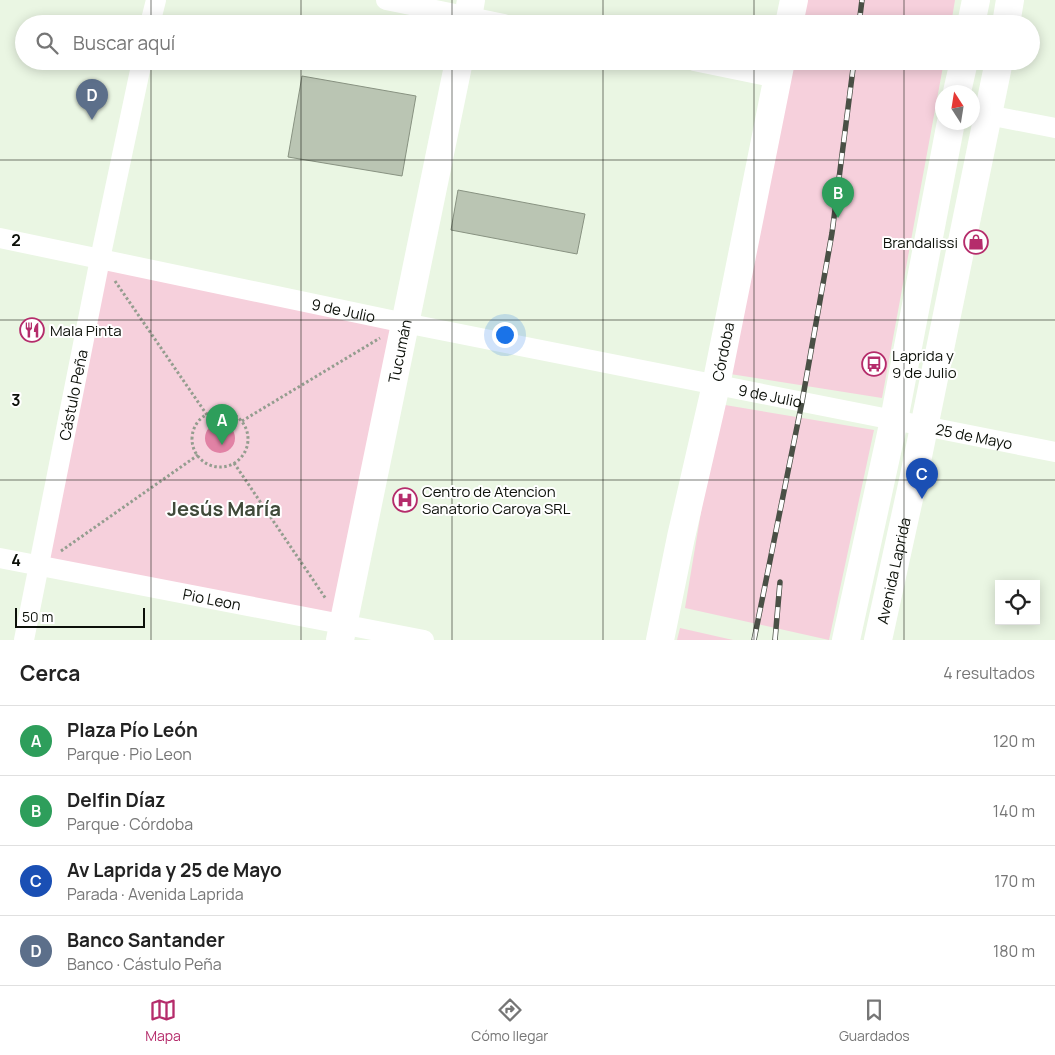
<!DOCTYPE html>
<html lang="es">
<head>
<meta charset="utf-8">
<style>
  :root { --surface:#fff; --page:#f2f2f2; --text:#222; --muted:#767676; --line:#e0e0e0; --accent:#b52c6b }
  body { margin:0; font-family:Manrope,sans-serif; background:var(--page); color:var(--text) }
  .controls { position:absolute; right:15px; bottom:15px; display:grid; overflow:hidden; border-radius:0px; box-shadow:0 2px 12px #0003 }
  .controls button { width:45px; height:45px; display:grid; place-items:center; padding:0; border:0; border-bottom:1px solid var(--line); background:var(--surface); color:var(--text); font:25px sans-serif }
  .compass { position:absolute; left:935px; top:85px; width:45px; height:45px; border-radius:50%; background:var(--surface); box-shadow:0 2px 12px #0003; rotate:348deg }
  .scale { position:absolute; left:15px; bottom:12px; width:130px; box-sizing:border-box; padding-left:5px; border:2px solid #0c1009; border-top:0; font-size:14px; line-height:18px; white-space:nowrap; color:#0c1009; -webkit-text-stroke:4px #fff; paint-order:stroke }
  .you { position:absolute; left:504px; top:334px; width:18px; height:18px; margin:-12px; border:4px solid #fff; border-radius:50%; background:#1a73e8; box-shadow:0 0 0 8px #1a73e833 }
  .badge { display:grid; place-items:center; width:32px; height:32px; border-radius:50%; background:var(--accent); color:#fff; font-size:16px; font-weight:700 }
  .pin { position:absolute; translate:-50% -41px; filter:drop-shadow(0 1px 2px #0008) }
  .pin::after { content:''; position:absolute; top:26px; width:18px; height:15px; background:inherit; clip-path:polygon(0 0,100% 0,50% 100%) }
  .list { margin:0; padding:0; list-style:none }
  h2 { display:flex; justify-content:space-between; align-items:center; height:65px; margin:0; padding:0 20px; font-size:21px }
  h2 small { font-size:16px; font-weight:400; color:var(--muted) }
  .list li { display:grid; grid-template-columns:32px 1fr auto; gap:15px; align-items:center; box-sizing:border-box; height:70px; padding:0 20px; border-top:1px solid var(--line) }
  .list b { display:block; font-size:19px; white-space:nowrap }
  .list p { margin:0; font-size:16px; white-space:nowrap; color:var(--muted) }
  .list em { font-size:16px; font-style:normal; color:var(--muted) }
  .icon { flex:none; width:28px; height:28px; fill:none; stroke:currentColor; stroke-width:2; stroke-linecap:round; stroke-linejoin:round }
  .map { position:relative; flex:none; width:1055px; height:640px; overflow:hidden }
  .search { position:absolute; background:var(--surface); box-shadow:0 2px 12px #0003; left:15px; right:15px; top:15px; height:55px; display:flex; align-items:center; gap:12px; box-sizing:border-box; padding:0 18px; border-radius:28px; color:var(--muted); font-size:19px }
  .sheet { height:345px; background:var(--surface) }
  nav { display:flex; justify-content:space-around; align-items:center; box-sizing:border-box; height:70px; border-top:1px solid var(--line); background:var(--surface); font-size:14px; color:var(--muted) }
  nav a { display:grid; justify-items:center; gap:2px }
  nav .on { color:var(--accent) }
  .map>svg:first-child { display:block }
  .green { fill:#f6d0dc }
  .water { fill:#e182a5 }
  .building { fill:#bac5b3; stroke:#889281 }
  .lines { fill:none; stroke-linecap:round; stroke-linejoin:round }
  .path { stroke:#949d8f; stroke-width:3; stroke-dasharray:2.5 2.5; stroke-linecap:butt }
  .street { stroke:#fff; stroke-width:20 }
  .secondary { stroke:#fff; stroke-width:28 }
  .rail-casing { stroke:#4a5046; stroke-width:5.5 }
  .rail { stroke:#fff; stroke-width:4; stroke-dasharray:11; stroke-linecap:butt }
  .grid { fill:none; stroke:#0c1009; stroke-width:1; stroke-opacity:0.55 }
  .labels { text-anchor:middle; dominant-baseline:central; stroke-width:4; stroke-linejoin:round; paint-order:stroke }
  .poi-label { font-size:15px; fill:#0c1009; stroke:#fff; text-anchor:start }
  .street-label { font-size:15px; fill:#0c1009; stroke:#fff }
  .district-label { font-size:20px; font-weight:bold; fill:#404a3a; stroke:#fff }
  .grid-label { font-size:16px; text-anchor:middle; font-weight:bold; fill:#0c1009; stroke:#fff; stroke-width:4; stroke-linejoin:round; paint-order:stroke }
</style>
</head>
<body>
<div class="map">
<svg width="1055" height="640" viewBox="0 0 1055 640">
  <rect width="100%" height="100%" fill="#eaf6e3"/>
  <!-- green -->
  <path class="green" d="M805,0H955L951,24H801Z
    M793,61H944L882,398L730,374Z
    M100,259L405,323L343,624L39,567Z
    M719,404L874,430L829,640L685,608Z
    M680,628L733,640H677Z"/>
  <!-- water -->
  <path class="water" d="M205 438a15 15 0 1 1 30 0a15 15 0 1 1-30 0Z"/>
  <!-- building -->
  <path class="building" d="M302,76L416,96L402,176L288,157Z
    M458,190L585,214L577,254L451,230Z"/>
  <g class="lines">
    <!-- path -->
    <path class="path" d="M115,281L207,415
      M192 439a28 28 0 1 1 56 0a28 28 0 1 1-56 0Z
      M242,421L380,338
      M234,463L326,599
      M61,551L198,455"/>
    <!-- street -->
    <g class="street">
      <path d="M386,0L504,24"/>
      <path d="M150,24L156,0"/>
      <path d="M694,61L777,78"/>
      <path d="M972,113L988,115L1055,128"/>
      <path id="s1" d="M0,238L405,323L1055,452"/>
      <path id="s2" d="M0,558L424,640"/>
      <path id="s3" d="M24,640L100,259L142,61"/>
    </g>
    <!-- secondary -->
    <g class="secondary">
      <path d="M467,24L471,0"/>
      <path d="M789,24L794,0"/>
      <path d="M971,24L976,0"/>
      <path d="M1006,24L1010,0"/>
      <path d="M957,92L964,61"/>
      <path id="s4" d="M340,640L459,61"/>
      <path id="s5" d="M660,640L681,537L716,385L781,61"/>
      <path d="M846,640L894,420L951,122"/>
      <path id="s6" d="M878,640L914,476L999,61"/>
    </g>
    <!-- rail casing -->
    <g class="rail-casing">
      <path id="rail" d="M859,24L862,0
        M754,640L802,402L832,233L854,61
        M775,640L780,582"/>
    </g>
    <!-- rail -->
    <use href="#rail" class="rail"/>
  </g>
  <!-- grid -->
  <path class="grid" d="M151,0V24M301,0V24M452,0V24M603,0V24M754,0V24M904,0V24M151,61V640M301,61V640M452,61V640M603,61V640M754,61V640M904,61V640M0,160H1055M0,320H1055M0,480H1055"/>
  <!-- icons -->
  <defs>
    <g id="shop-ring" transform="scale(1.25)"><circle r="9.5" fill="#fff" stroke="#b52c6b" stroke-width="1.5"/><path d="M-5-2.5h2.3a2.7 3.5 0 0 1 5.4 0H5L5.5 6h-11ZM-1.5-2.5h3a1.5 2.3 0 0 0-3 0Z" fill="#b52c6b"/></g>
    <g id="restaurant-ring" transform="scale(1.25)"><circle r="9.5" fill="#fff" stroke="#b52c6b" stroke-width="1.5"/><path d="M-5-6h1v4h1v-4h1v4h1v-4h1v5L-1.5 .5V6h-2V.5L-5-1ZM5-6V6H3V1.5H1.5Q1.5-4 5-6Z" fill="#b52c6b"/></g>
    <g id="bus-ring" transform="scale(1.25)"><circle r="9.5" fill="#fff" stroke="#b52c6b" stroke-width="1.5"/><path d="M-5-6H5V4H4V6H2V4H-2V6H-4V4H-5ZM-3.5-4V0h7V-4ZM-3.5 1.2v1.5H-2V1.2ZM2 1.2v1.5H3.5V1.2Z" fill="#b52c6b"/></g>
    <g id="hospital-ring" transform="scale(1.25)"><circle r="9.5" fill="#fff" stroke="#b52c6b" stroke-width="1.5"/><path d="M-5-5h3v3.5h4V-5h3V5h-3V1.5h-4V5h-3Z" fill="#b52c6b"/></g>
  </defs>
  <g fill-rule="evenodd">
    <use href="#shop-ring" x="976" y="242"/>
    <use href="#restaurant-ring" x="32" y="330"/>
    <use href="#bus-ring" x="874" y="364"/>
    <use href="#hospital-ring" x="405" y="500"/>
  </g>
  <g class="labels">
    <!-- poi labels -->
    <g class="poi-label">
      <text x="958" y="242" text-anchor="end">Brandalissi</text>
      <text x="50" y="330">Mala Pinta</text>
      <text x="892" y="355">Laprida y<tspan x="892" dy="17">9 de Julio</tspan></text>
      <text x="422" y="491">Centro de Atencion<tspan x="422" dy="17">Sanatorio Caroya SRL</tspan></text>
    </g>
    <!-- street labels -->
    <g class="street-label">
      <text stroke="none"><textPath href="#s1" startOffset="351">9 de Julio</textPath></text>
      <text stroke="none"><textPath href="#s4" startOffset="295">Tucumán</textPath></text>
      <text stroke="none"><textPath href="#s5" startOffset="295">Córdoba</textPath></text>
      <text stroke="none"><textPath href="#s3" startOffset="250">Cástulo Peña</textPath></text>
      <text stroke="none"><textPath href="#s1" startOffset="786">9 de Julio</textPath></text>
      <text stroke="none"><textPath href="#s1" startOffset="994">25 de Mayo</textPath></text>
      <text stroke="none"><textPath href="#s6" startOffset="71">Avenida Laprida</textPath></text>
      <text stroke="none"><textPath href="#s2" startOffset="216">Pio Leon</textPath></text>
    </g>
    <!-- district labels -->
    <g class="district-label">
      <text x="224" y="508">Jesús María</text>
    </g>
  </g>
  <g class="grid-label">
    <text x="16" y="246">2</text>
    <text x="16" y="406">3</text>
    <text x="16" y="566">4</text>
  </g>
</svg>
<div class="controls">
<button><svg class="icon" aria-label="locate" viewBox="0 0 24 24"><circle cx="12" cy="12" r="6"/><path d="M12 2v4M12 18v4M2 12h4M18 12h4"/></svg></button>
</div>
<svg class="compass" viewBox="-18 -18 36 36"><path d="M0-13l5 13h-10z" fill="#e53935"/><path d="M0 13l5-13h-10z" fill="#767676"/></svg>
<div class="scale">50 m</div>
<div class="you"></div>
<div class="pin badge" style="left:222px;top:445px;background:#2e9e5b">A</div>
<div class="pin badge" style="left:838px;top:218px;background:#2e9e5b">B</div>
<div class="pin badge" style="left:922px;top:499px;background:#1a4fb4">C</div>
<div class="pin badge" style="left:92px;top:120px;background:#5c6f8a">D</div>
<div class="search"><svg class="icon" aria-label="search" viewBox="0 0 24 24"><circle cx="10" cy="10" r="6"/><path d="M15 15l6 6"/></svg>Buscar aquí</div>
</div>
<section class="sheet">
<h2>Cerca<small>4 resultados</small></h2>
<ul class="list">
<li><span class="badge" style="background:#2e9e5b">A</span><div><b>Plaza Pío León</b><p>Parque · Pio Leon</p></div><em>120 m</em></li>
<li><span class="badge" style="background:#2e9e5b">B</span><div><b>Delfin Díaz</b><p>Parque · Córdoba</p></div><em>140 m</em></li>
<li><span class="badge" style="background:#1a4fb4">C</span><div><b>Av Laprida y 25 de Mayo</b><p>Parada · Avenida Laprida</p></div><em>170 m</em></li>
<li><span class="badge" style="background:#5c6f8a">D</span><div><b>Banco Santander</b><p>Banco · Cástulo Peña</p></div><em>180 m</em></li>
</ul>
</section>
<nav>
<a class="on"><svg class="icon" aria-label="map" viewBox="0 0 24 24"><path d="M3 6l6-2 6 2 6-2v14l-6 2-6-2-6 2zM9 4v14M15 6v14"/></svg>Mapa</a>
<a><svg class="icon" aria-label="directions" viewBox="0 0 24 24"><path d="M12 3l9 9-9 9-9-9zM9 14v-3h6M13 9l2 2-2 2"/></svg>Cómo llegar</a>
<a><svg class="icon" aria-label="saved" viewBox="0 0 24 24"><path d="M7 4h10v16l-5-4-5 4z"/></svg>Guardados</a>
</nav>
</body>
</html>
